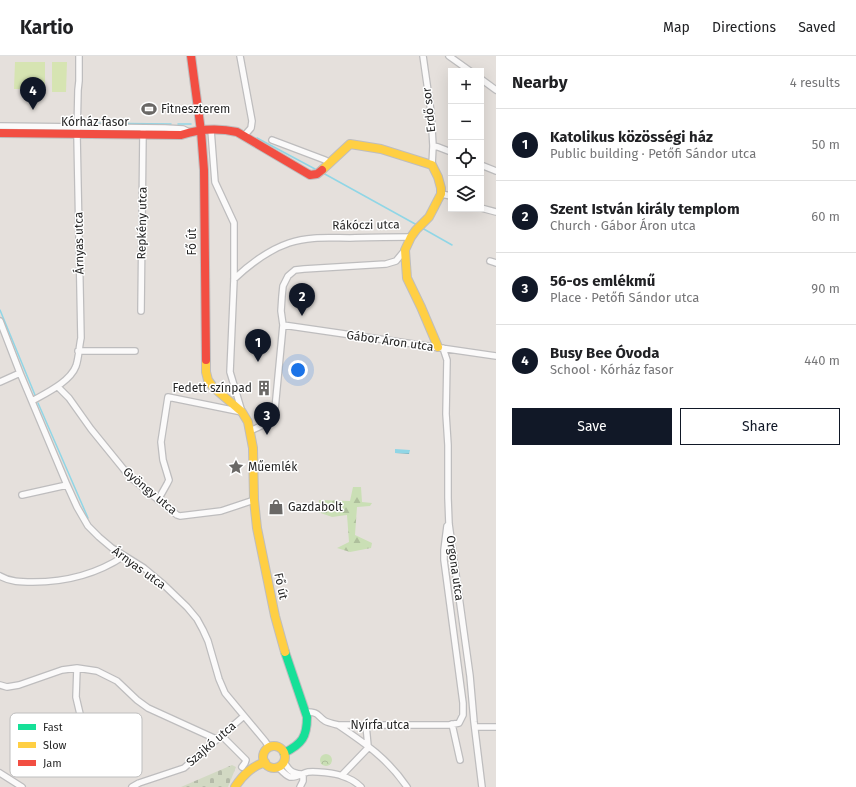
<!DOCTYPE html>
<html lang="en">
<head>
<meta charset="utf-8">
<style>
  :root { --surface:#fff; --page:#f2f2f2; --text:#202124; --muted:#757577; --line:#e0e0e0; --accent:#111827 }
  body { margin:0; font-family:"Fira Sans",sans-serif; background:var(--page); color:var(--text) }
  .controls { position:absolute; right:12px; top:12px; display:grid; overflow:hidden; border-radius:0px; box-shadow:0 4px 16px #0002 }
  .controls button { width:36px; height:36px; display:grid; place-items:center; padding:0; border:0; border-bottom:1px solid var(--line); background:var(--surface); color:var(--text); font:20px sans-serif }
  .you { position:absolute; left:298px; top:314px; width:14px; height:14px; margin:-10px; border:3px solid #fff; border-radius:50%; background:#1a73e8; box-shadow:0 0 0 6px #1a73e833 }
  .badge { display:grid; place-items:center; width:26px; height:26px; border-radius:50%; background:var(--accent); color:#fff; font-size:13px; font-weight:700 }
  .pin { position:absolute; translate:-50% -33px; filter:drop-shadow(0 1px 2px #0008) }
  .pin::after { content:''; position:absolute; top:21px; width:14px; height:12px; background:inherit; clip-path:polygon(0 0,100% 0,50% 100%) }
  .list { margin:0; padding:0; list-style:none }
  h2 { display:flex; justify-content:space-between; align-items:center; height:52px; margin:0; padding:0 16px; font-size:17px }
  h2 small { font-size:13px; font-weight:400; color:var(--muted) }
  .list li { display:grid; grid-template-columns:26px 1fr auto; gap:12px; align-items:center; box-sizing:border-box; height:72px; padding:0 16px; border-top:1px solid var(--line) }
  .list b { display:block; font-size:15px; white-space:nowrap }
  .list p { margin:0; font-size:13px; white-space:nowrap; color:var(--muted) }
  .list em { font-size:13px; font-style:normal; color:var(--muted) }
  .actions { display:flex; gap:8px; padding:12px 16px }
  .actions a { flex:1; padding:9px 0; border:1px solid var(--accent); border-radius:0px; text-align:center; font-size:14px; color:var(--accent) }
  .actions .main { background:var(--accent); color:#fff }
  .icon { flex:none; width:22px; height:22px; fill:none; stroke:currentColor; stroke-width:2; stroke-linecap:round; stroke-linejoin:round }
  .map { position:relative; flex:none; width:496px; height:731px; overflow:hidden }
  header { display:flex; align-items:center; gap:24px; box-sizing:border-box; height:56px; padding:0 20px; background:var(--surface); border-bottom:1px solid var(--line) }
  header strong { font-size:19px }
  nav { display:flex; gap:22px; margin-inline-start:auto; font-size:14px }
  main { display:flex }
  aside { flex:1; background:var(--surface) }
  .map>svg:first-child { display:block }
  .forest { fill:url(#forest-firs) }
  .cemetery { fill:url(#cemetery-stones) }
  .park { fill:url(#park-crowns) }
  .pitch { fill:#d6e4b2 }
  .water { fill:url(#water-rules) }
  .lines { fill:none; stroke-linecap:round; stroke-linejoin:round }
  .stream { stroke:#90d6e6; stroke-width:1.5 }
  .street-casing { stroke:#bebdbe; stroke-width:8 }
  .fast-casing { stroke:#bebdbe; stroke-width:10 }
  .slow-casing { stroke:#bebdbe; stroke-width:10 }
  .jam-casing { stroke:#bebdbe; stroke-width:10 }
  .street { stroke:#fbfafa; stroke-width:5.5 }
  .fast { stroke:#16e098; stroke-width:8 }
  .slow { stroke:#ffcf43; stroke-width:8 }
  .jam { stroke:#f24e42; stroke-width:8 }
  .labels { text-anchor:middle; dominant-baseline:central; stroke-width:3; stroke-linejoin:round; paint-order:stroke }
  .poi-label { font-size:12px; fill:#272727; stroke:#fff; text-anchor:start }
  .street-label { font-size:12px; fill:#272727; stroke:#fff }
  .key { fill:#fff; stroke:#bebebe; stroke-width:1 }
  .key-label { font-size:11px; fill:#272727 }
</style>
</head>
<body>
<header>
<strong>Kartio</strong>
<nav><a>Map</a><a>Directions</a><a>Saved</a></nav>
</header>
<main>
<div class="map">
<svg width="496" height="731" viewBox="0 0 496 731">
  <defs>
    <pattern id="forest-firs" width="22" height="20" patternUnits="userSpaceOnUse"><rect width="22" height="20" fill="#cadfb5"/><path d="M5 1l3.5 6h-7zM16 11l3.5 6h-7z" fill="#aebf9c"/></pattern>
    <pattern id="cemetery-stones" width="16" height="16" patternUnits="userSpaceOnUse"><rect width="16" height="16" fill="#d2d9c3"/><path d="M2 7V4a2 2 0 0 1 4 0v3zM10 15v-3a2 2 0 0 1 4 0v3z" fill="#b4baa8"/></pattern>
    <pattern id="park-crowns" width="20" height="18" patternUnits="userSpaceOnUse"><rect width="20" height="18" fill="#cadfb5"/><path d="M2 6a3 3 0 1 1 6 0M12 15a3 3 0 1 1 6 0" fill="none" stroke="#aebf9c"/></pattern>
    <pattern id="water-rules" width="6" height="5" patternUnits="userSpaceOnUse"><rect width="6" height="5" fill="#90d6e6"/><path d="M0 2.5h6" fill="none" stroke="#7cb8c5"/></pattern>
  </defs>
  <rect width="100%" height="100%" fill="#e5e0dc"/>
  <!-- forest -->
  <path class="forest" d="M353,431H361L362,446L372,447L370,450L357,451L355,479L372,487L371,492L350,496L337,492L349,486L347,459L332,461L318,456L319,444L350,445Z"/>
  <!-- cemetery -->
  <path class="cemetery" d="M232,709L236,711L228,731H181Z"/>
  <!-- park -->
  <path class="park" d="M320 704a6 6 0 1 1 12 0a6 6 0 1 1-12 0Z"/>
  <!-- pitch -->
  <path class="pitch" d="M15,6H45V33H14Z
    M52,6H67L66,36H52Z"/>
  <!-- water -->
  <path class="water" d="M395,393L410,394L409,398L395,397Z"/>
  <g class="lines">
    <!-- stream -->
    <path class="stream" d="M65,67H75
      M81,67L171,68
      M178,68H191
      M257,82L315,113
      M323,117L417,169
      M422,172L452,189
      M0,254L35,339
      M38,347L88,462"/>
    <!-- street casing -->
    <g class="street-casing">
      <path id="street" d="M240,0L252,65L251,72L244,80
        M423,0L431,56L433,90L432,109
        M449,0L470,15
        M481,23L496,34
        M0,70L165,72L183,73L189,76
        M272,84L325,104L329,107
        M433,90L438,91L451,96
        M481,109L496,115
        M441,138L451,140
        M481,152L496,156
        M490,205L496,207
        M234,223C250,208 268,194 289,187C309,180 330,182 350,182C370,181 391,181 411,181
        M141,255L143,76
        M0,265L20,317L67,429L77,451L88,470L99,481L112,492L144,512L162,527L187,551L197,563L203,574L208,585L219,623L225,637L265,685L269,691
        M283,269C354,280 425,289 496,300
        M443,292L447,304L446,358L448,389V442L449,468L470,620L474,666L482,731
        M78,295H135
        M0,326L20,317
        M58,331L69,342L91,373L130,421L177,459L180,460L221,455L254,444
        M32,345C46,337 70,326 76,310C79,301 79,291 81,282L77,79L78,34L79,25V0
        M250,375C263,369 271,367 275,353L283,269L281,255L282,240L283,230L288,220L295,214L304,213L386,208L396,205L405,194
        M22,439L67,429
        M158,444L167,428L169,424L163,404L161,386L168,341L242,356L230,316L234,223V167L215,126L211,74
        M0,520C10,526 21,526 33,526C65,526 97,518 124,500
        M77,612L76,641L80,658L88,674
        M0,629L7,631L19,629L62,614L77,612L97,615L117,625L137,644L148,652L216,683
        M305,656C320,656 316,659 325,665C329,667 334,668 338,669H449L459,667L463,659V647L444,504V494L447,470L449,468
        M452,668L460,704
        M338,669C366,688 388,703 407,731
        M475,671H496
        M221,679L246,704L245,707L242,711
        M284,706C289,714 291,717 301,718
        M278,711C282,715 285,719 290,721C297,722 302,717 308,716C314,715 336,717 342,720C349,722 356,726 361,731
        M0,717L22,731
        M342,719L367,693L368,690L366,669
        M132,731L139,727L184,712L244,660
        M300,731L303,725V718"/>
    </g>
    <!-- fast casing -->
    <g class="fast-casing">
      <path id="fast" d="M284,697C302,688 307,681 307,661L285,596"/>
    </g>
    <!-- slow casing -->
    <g class="slow-casing">
      <path id="slow" d="M322,114L350,88L381,93L432,109L438,121L441,132V138L429,161L416,174L411,181L405,194L407,222L421,251L438,291
        M206,304V316L208,324L213,331L242,356L248,366L253,392L254,444L257,472L275,560L285,596
        M263 701a11 11 0 1 1 22 0a11 11 0 1 1-22 0Z
        M235,731C243,719 251,711 265,706"/>
    </g>
    <!-- jam casing -->
    <g class="jam-casing">
      <path id="jam" d="M191,0L201,75L204,114L206,304
        M0,77L181,79C199,73 219,72 237,76L310,119L317,118L322,114"/>
    </g>
    <!-- street -->
    <use href="#street" class="street"/>
    <!-- fast -->
    <use href="#fast" class="fast"/>
    <!-- slow -->
    <use href="#slow" class="slow"/>
    <!-- jam -->
    <use href="#jam" class="jam"/>
  </g>
  <!-- icons -->
  <defs>
    <g id="stadium-bare" transform="scale(1.2)"><path d="M0-5a6.5 5 0 1 0 0 10a6.5 5 0 1 0 0-10ZM-3.5-1.8h7v3.6h-7Z" fill="#6a6866" stroke="#fff" stroke-width="2.5" paint-order="stroke"/></g>
    <g id="building-bare" transform="scale(1.2)"><path d="M-4-6H4V6H1V3H-1V6H-4ZM-2.5-4.3h1.7v1.8h-1.7ZM.8-4.3h1.7v1.8H.8ZM-2.5-1h1.7V.8h-1.7ZM.8-1h1.7V.8H.8Z" fill="#6a6866" stroke="#fff" stroke-width="2.5" paint-order="stroke"/></g>
    <g id="sight-bare" transform="scale(1.2)"><path d="M0-6L1.8-2.2L6-1.7L2.9 1.2L3.7 5.4L0 3.3L-3.7 5.4L-2.9 1.2L-6-1.7L-1.8-2.2Z" fill="#6a6866" stroke="#fff" stroke-width="2.5" paint-order="stroke"/></g>
    <g id="shop-bare" transform="scale(1.2)"><path d="M-5-2.5h2.3a2.7 3.5 0 0 1 5.4 0H5L5.5 6h-11ZM-1.5-2.5h3a1.5 2.3 0 0 0-3 0Z" fill="#6a6866" stroke="#fff" stroke-width="2.5" paint-order="stroke"/></g>
  </defs>
  <g fill-rule="evenodd">
    <use href="#stadium-bare" x="149" y="53"/>
    <use href="#building-bare" x="264" y="332"/>
    <use href="#sight-bare" x="236" y="411"/>
    <use href="#shop-bare" x="276" y="451"/>
  </g>
  <g class="labels">
    <!-- poi labels -->
    <g class="poi-label">
      <text x="161" y="53">Fitneszterem</text>
      <text x="252" y="332" text-anchor="end">Fedett színpad</text>
      <text x="248" y="411">Műemlék</text>
      <text x="288" y="451">Gazdabolt</text>
    </g>
    <!-- street labels -->
    <g class="street-label">
      <text transform="translate(429 54) rotate(-96)">Erdő sor</text>
      <text x="95" y="66">Kórház fasor</text>
      <text transform="translate(142 167) rotate(-89)">Repkény utca</text>
      <text transform="translate(366 169) rotate(-1)">Rákóczi utca</text>
      <text transform="translate(192 186) rotate(-90)">Fő út</text>
      <text transform="translate(79 187) rotate(-91)">Árnyas utca</text>
      <text transform="translate(390 285) rotate(8)">Gábor Áron utca</text>
      <text transform="translate(150 435) rotate(40)">Gyöngy utca</text>
      <text transform="translate(139 512) rotate(36)">Árnyas utca</text>
      <text transform="translate(455 512) rotate(82)">Orgona utca</text>
      <text transform="translate(281 530) rotate(78)">Fő út</text>
      <text x="380" y="669">Nyírfa utca</text>
      <text transform="translate(211 688) rotate(-41)">Szajkó utca</text>
    </g>
  </g>
  <!-- legend -->
  <rect x="10" y="657" width="132" height="64" rx="6" class="key"/>
  <rect x="18" y="668" width="18" height="6" fill="#16e098"/>
  <rect x="18" y="686" width="18" height="6" fill="#ffcf43"/>
  <rect x="18" y="704" width="18" height="6" fill="#f24e42"/>
  <g class="key-label">
    <text x="43" y="675">Fast</text>
    <text x="43" y="693">Slow</text>
    <text x="43" y="711">Jam</text>
  </g>
</svg>
<div class="controls">
<button>+</button>
<button>−</button>
<button><svg class="icon" aria-label="locate" viewBox="0 0 24 24"><circle cx="12" cy="12" r="6"/><path d="M12 2v4M12 18v4M2 12h4M18 12h4"/></svg></button>
<button><svg class="icon" aria-label="layers" viewBox="0 0 24 24"><path d="M12 4l9 5-9 5-9-5zM3 14l9 5 9-5"/></svg></button>
</div>
<div class="you"></div>
<div class="pin badge" style="left:258px;top:306px">1</div>
<div class="pin badge" style="left:302px;top:260px">2</div>
<div class="pin badge" style="left:267px;top:379px">3</div>
<div class="pin badge" style="left:33px;top:54px">4</div>
</div>
<aside>
<h2>Nearby<small>4 results</small></h2>
<ul class="list">
<li><span class="badge">1</span><div><b>Katolikus közösségi ház</b><p>Public building · Petőfi Sándor utca</p></div><em>50 m</em></li>
<li><span class="badge">2</span><div><b>Szent István király templom</b><p>Church · Gábor Áron utca</p></div><em>60 m</em></li>
<li><span class="badge">3</span><div><b>56-os emlékmű</b><p>Place · Petőfi Sándor utca</p></div><em>90 m</em></li>
<li><span class="badge">4</span><div><b>Busy Bee Óvoda</b><p>School · Kórház fasor</p></div><em>440 m</em></li>
</ul>
<div class="actions"><a class="main">Save</a><a>Share</a></div>
</aside>
</main>
</body>
</html>
